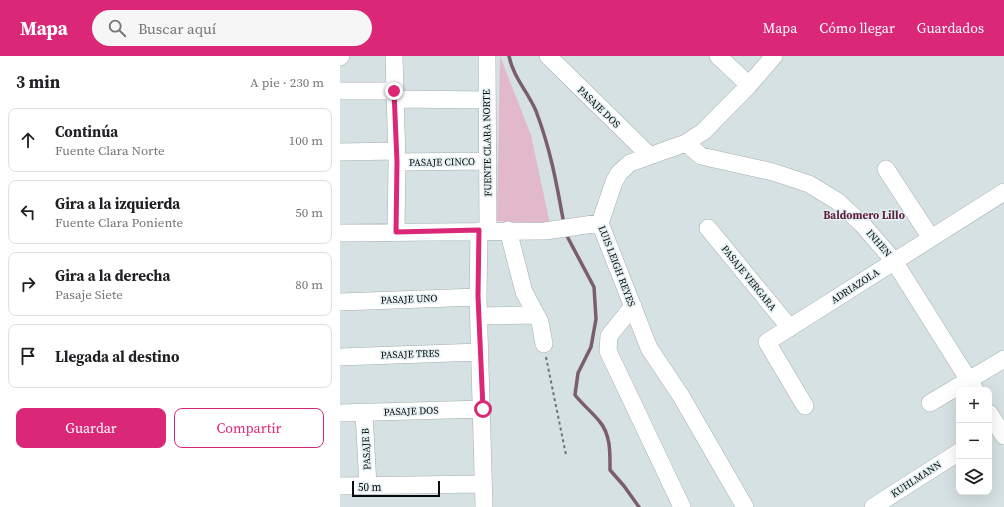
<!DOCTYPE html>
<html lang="es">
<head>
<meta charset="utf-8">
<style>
  :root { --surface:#fff; --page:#f6f6f6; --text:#202124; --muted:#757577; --line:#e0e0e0; --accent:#db2777 }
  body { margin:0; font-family:"Source Serif 4",serif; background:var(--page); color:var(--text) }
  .controls { position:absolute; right:12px; bottom:12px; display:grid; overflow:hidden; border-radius:8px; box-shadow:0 4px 16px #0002 }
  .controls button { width:36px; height:36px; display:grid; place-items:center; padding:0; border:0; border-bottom:1px solid var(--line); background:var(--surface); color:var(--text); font:20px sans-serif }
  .scale { position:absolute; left:12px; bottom:10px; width:88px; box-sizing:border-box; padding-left:4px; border:2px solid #090c0d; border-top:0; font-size:11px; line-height:14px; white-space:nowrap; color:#090c0d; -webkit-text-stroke:3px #e3eff1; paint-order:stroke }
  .stop { position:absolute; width:12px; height:12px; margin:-9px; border:3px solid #db2777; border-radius:50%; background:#fff }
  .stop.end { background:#db2777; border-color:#fff; box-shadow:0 1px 4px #0008 }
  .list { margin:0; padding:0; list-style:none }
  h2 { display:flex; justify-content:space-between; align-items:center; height:52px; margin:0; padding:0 16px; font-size:17px }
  h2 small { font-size:13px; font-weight:400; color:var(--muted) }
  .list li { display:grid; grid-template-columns:26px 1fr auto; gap:12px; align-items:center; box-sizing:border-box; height:64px; margin:0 8px 8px; padding:0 8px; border:1px solid var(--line); border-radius:8px }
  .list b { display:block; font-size:15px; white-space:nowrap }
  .list p { margin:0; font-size:13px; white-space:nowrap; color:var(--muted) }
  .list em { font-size:13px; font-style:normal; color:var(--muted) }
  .actions { display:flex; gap:8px; padding:12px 16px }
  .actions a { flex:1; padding:9px 0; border:1px solid var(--accent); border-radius:8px; text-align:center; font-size:14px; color:var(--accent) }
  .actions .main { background:var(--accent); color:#fff }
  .icon { flex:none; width:22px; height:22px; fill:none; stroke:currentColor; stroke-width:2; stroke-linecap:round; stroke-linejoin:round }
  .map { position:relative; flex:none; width:664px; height:451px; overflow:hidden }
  header { display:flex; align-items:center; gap:24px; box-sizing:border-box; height:56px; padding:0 20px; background:var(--accent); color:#fff }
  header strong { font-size:19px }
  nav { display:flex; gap:22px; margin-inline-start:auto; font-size:14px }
  .search { width:280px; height:36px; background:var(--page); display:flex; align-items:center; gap:10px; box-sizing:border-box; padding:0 14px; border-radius:22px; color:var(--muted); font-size:15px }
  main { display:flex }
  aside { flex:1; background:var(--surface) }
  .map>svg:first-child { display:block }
  .green { fill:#e2b9ca }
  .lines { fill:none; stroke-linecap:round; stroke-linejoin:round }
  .stream { stroke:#7a5e6a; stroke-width:3.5 }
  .minor-casing { stroke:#a3aeb1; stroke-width:18 }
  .path { stroke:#6e7476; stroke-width:2; stroke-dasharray:3 3; stroke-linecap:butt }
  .minor { stroke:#fff; stroke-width:17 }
  .route { stroke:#db2777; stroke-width:5 }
  .labels { text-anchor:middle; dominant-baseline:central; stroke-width:3; stroke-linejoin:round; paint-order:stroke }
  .street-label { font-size:10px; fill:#090c0d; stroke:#e3eff1 }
  .neighbourhood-label { font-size:11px; font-weight:bold; fill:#5e1f3f; stroke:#e3eff1 }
</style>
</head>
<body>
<header>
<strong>Mapa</strong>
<div class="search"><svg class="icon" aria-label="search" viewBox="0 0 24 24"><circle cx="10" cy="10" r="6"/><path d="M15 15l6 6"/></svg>Buscar aquí</div>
<nav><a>Mapa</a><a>Cómo llegar</a><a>Guardados</a></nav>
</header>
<main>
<aside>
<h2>3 min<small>A pie · 230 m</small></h2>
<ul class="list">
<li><svg class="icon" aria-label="ahead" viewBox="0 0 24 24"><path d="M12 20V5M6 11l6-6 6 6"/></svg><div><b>Continúa</b><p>Fuente Clara Norte</p></div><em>100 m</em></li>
<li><svg class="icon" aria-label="left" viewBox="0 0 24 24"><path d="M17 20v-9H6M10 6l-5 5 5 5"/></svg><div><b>Gira a la izquierda</b><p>Fuente Clara Poniente</p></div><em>50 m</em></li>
<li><svg class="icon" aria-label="right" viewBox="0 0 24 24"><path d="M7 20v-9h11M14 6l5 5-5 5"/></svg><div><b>Gira a la derecha</b><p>Pasaje Siete</p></div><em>80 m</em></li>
<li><svg class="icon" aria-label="arrive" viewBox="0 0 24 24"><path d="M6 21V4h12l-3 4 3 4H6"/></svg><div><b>Llegada al destino</b></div></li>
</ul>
<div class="actions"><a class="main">Guardar</a><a>Compartir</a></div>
</aside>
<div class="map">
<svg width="664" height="451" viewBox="0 0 664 451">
  <rect width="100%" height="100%" fill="#d6e1e4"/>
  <!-- green -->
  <path class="green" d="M160,0L191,79L210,168L157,165Z"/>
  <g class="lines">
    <!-- stream -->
    <path class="stream" d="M169,0C173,21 188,36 196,55C210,92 216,124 223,163
      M228,182L254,231L256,263L251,291L238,317L235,339C243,349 253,357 260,366C271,379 270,399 270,414L284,430L299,451"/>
    <!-- minor casing -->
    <g class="minor-casing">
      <path id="minor" d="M54,0L57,106L56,176
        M147,0L148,174
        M208,0L309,99
        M378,0L409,29
        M0,1L1,0
        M0,35H54
        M56,43L147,44
        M346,87L361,100L433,116L469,128L497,145L522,168L554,205L635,334
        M0,96L55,95
        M57,106L148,105
        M546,113L591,182
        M368,172L450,272
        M168,174L184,236L200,266L204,288
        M139,175L138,241L144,451
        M0,177L205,175L260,167
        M0,246L138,241
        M293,250L269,280L268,295L342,451
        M139,260L196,259
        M0,301L140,296
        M590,347L664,303
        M465,350L427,286L664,136
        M0,357L143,353
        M24,357L28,430
        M649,357L664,380
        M0,430L143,428
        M405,451L341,340L309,292L260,167L274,126L279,117L290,107L346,87L364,75L409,29L434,0
        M533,451L619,396"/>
    </g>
    <!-- path -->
    <path class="path" d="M206,301L226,399"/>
    <!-- minor -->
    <use href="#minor" class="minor"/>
  </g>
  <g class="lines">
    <!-- route -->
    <path class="route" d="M54,35L57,106L56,176L139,174L138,240L143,353"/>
  </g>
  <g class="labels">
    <!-- street labels -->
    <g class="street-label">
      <text transform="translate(259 51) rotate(44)">PASAJE DOS</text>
      <text transform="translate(147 87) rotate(-91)">FUENTE CLARA NORTE</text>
      <text transform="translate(102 106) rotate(-1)">PASAJE CINCO</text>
      <text transform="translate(539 187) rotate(49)">INHEN</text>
      <text transform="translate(277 210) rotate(69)">LUIS LEIGH REYES</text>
      <text transform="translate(409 222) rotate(51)">PASAJE VERGARA</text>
      <text transform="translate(515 230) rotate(-33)">ADRIAZOLA</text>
      <text transform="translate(69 243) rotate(-2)">PASAJE UNO</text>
      <text transform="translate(70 298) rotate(-2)">PASAJE TRES</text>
      <text transform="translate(71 355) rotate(-2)">PASAJE DOS</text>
      <text transform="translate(26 393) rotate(-93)">PASAJE B</text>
      <text transform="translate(576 423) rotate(-33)">KUHLMANN</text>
    </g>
    <!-- neighbourhood labels -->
    <g class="neighbourhood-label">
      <text x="524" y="159">Baldomero Lillo</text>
    </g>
  </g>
</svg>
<div class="controls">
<button>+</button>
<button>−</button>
<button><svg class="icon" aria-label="layers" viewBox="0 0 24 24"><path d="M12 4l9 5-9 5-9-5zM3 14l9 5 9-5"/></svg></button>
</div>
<div class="scale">50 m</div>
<div class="stop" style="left:143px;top:353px"></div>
<div class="stop end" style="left:54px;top:35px"></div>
</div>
</main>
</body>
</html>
